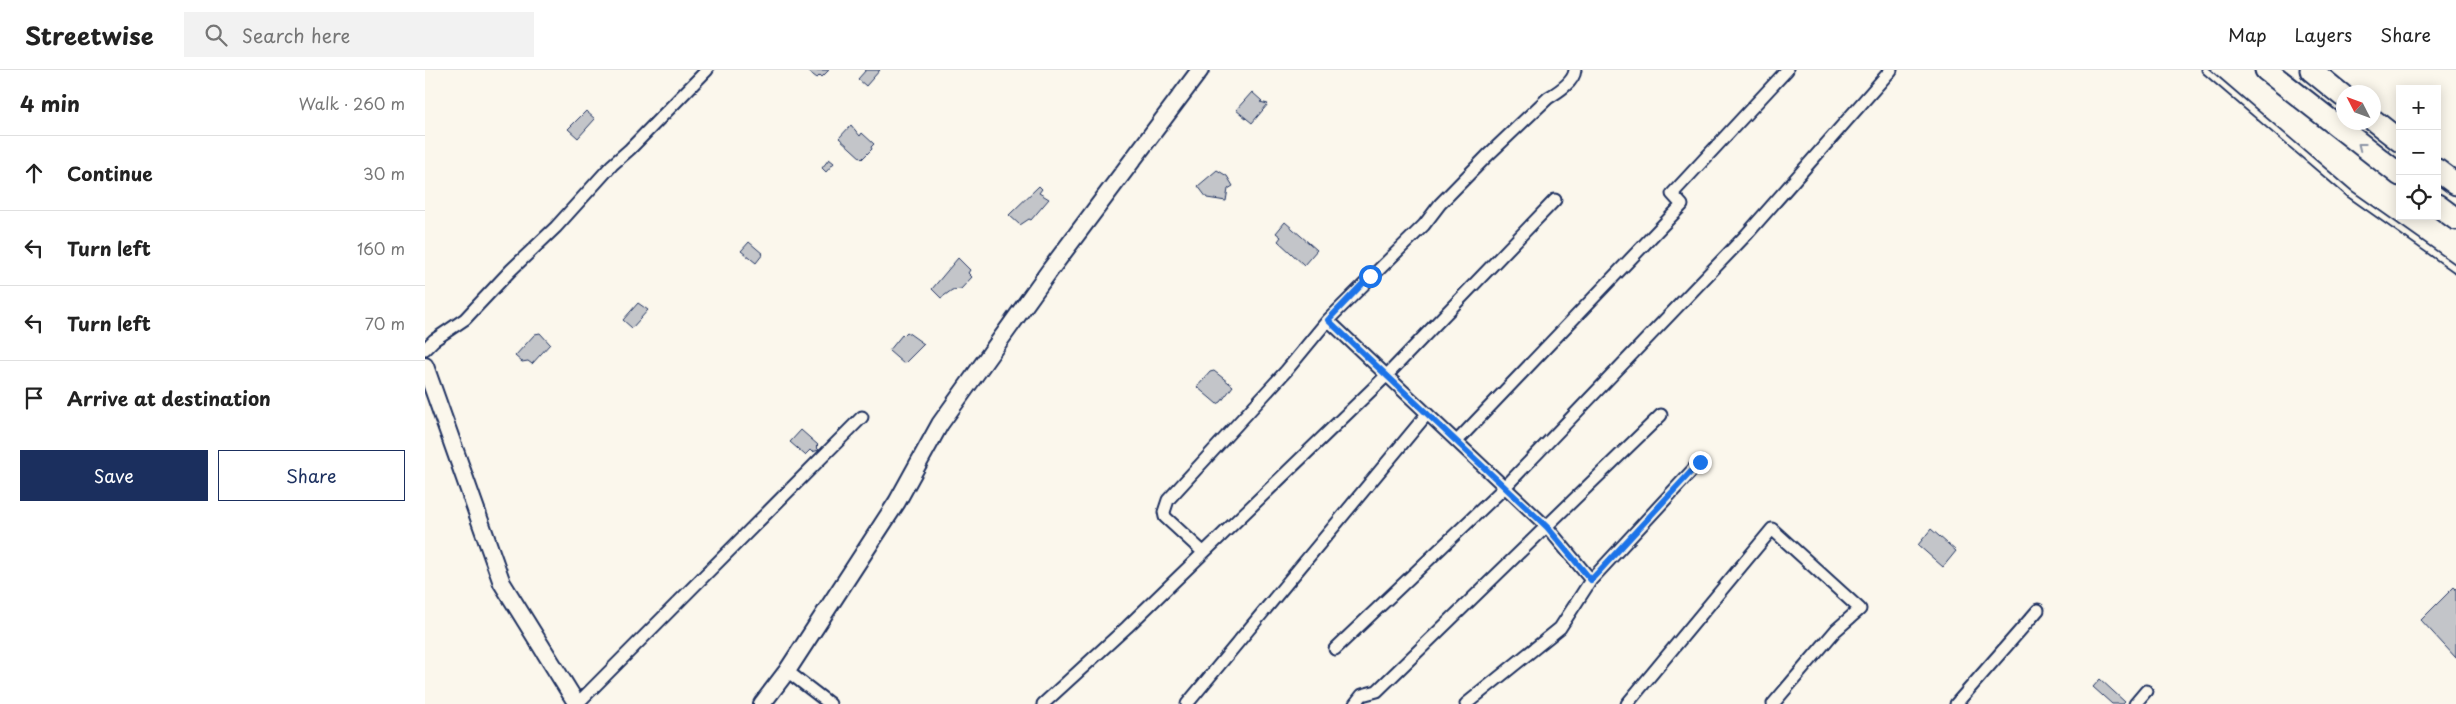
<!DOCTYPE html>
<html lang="en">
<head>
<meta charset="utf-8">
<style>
  :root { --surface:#fff; --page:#f2f2f2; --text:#222; --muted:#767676; --line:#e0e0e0; --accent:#1b2f5e }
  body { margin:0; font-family:"Playpen Sans",sans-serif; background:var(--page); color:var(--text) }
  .controls { position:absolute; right:15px; top:15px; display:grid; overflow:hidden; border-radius:0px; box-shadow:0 2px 12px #0003 }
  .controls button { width:45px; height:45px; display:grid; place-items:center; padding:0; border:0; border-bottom:1px solid var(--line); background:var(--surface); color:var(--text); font:25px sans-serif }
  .compass { position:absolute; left:1911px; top:15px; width:45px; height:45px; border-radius:50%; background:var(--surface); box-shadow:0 2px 12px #0003; rotate:312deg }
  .stop { position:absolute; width:15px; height:15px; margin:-11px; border:4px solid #1a73e8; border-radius:50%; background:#fff }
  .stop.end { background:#1a73e8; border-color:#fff; box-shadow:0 1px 5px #0008 }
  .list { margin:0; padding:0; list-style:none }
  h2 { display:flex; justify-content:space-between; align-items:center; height:65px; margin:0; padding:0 20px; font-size:21px }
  h2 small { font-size:16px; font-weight:400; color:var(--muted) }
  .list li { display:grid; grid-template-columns:32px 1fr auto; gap:15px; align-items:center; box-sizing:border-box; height:75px; padding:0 20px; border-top:1px solid var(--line) }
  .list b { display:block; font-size:19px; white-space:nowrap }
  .list em { font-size:16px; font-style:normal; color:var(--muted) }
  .actions { display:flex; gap:10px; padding:15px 20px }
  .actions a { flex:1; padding:11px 0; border:1px solid var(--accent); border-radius:0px; text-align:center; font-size:18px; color:var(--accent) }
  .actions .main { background:var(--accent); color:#fff }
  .icon { flex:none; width:28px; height:28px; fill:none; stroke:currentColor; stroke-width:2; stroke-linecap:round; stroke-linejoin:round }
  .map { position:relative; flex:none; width:2031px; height:634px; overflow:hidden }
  header { display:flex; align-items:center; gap:30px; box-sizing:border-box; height:70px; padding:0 25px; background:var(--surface); border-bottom:1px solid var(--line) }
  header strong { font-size:24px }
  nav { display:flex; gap:28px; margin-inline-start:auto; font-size:18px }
  .search { width:350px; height:45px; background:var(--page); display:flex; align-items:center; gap:12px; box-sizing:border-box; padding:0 18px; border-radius:0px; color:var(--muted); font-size:19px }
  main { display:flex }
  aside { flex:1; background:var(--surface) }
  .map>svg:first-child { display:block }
  .building { fill:#c3c5c9; stroke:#1b2f5e }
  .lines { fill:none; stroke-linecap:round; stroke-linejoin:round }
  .lane-casing { stroke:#1b2f5e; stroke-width:9 }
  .street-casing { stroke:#1b2f5e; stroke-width:15 }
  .secondary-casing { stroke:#1b2f5e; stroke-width:20 }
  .highway-casing { stroke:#1b2f5e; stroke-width:25 }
  .lane { stroke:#fbf7ec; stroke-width:5.5 }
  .street { stroke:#fbf7ec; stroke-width:11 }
  .secondary { stroke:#fbf7ec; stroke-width:16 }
  .highway { stroke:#fbf7ec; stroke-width:21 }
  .oneway { stroke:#8b93a5 }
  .route { stroke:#1a73e8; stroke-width:6 }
</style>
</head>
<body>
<header>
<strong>Streetwise</strong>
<div class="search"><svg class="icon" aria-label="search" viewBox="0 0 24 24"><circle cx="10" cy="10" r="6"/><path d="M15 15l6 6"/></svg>Search here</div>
<nav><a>Map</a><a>Layers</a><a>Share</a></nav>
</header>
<main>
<aside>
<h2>4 min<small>Walk · 260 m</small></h2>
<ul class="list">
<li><svg class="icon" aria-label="ahead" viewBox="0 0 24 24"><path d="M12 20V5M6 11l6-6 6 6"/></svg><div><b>Continue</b></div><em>30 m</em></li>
<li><svg class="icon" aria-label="left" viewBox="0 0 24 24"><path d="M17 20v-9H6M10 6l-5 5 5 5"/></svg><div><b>Turn left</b></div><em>160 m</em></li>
<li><svg class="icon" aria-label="left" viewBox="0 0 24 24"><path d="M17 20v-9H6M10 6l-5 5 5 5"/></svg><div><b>Turn left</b></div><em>70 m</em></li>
<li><svg class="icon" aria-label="arrive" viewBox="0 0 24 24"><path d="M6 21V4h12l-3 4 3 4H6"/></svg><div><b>Arrive at destination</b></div></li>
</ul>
<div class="actions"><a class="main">Save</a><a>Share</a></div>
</aside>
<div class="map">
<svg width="2031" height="634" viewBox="0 0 2031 634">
  <rect width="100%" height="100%" fill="#fbf7ec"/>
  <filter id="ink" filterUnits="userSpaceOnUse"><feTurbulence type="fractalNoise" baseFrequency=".02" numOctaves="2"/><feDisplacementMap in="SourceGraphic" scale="10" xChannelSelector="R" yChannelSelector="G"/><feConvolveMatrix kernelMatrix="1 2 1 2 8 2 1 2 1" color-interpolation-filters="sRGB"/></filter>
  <g filter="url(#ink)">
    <!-- building -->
    <path class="building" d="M386,0H404L397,7L395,5L392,8L384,2Z
      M441,0H455L441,16L433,9Z
      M827,22L837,31L835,32L843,34L827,53L811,40Z
      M161,41L170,49L153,68L143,59Z
      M426,55L435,66L437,63L449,74L446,77L447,79L437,89L414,68Z
      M404,89L409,93L401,102L397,98Z
      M792,100L802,106L808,116L803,119L801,131L782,128L773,116Z
      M614,116L617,119L614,123L624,129L606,150L604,149L595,155L584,145Z
      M860,152L892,180L879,195L853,171L856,167L851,163Z
      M324,172L338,184L331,193L316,181Z
      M533,188L545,200L543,203L547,207L536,219L527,220L516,228L507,219Z
      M213,233L223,240L207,258L198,250Z
      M482,262L499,274L479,294L464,281L477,265L478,266Z
      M115,263L125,274L107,294L103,291L97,292L90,286L110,264Z
      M789,301L808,316L796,332L792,334L772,317L785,302Z
      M376,360L393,375L391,377L394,380L387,382L385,380L380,385L365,372Z
      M1506,459L1531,481L1518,497L1493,475Z
      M2029,517L2031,519V588L1996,550Z
      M1675,609L1700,632L1698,634H1687L1668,617Z"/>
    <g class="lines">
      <!-- lane casing -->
      <g class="lane-casing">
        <path id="lane" d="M1780,0L1925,124L2031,199"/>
      </g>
      <!-- street casing -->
      <g class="street-casing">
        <path id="street" d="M903,250L1122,457L1166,510
          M0,279L9,270L40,249L86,200L131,157L187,95L205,79L282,0
          M1033,370L1257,135L1247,124L1362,0
          M778,482L740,447L739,442L743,430L861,301L903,250L999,155L1015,134L1062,86L1123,28C1133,22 1149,12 1150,0
          M910,579L1081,416L1322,164L1466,0
          M362,601L405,634
          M152,634L437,347
          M618,634L702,557L962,305L1130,130
          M762,634L1002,344
          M930,634L937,625L952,621L1236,345
          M1041,634L1135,558L1166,510L1275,392
          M1202,634L1347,459L1435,539L1411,560L1348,634
          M1531,634L1613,540
          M1710,634L1721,621"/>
      </g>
      <!-- secondary casing -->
      <g class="secondary-casing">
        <path id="secondary" d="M0,296L77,513L152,634
          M337,634L362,601L472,432L515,354L625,200L775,0"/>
      </g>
      <!-- highway casing -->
      <g class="highway-casing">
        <path id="highway" d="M1841,0L1975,105
          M1886,0L1918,26
          M1948,50L1975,71
          M2012,100L2031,114
          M2012,135L2031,149"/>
      </g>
      <!-- lane -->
      <use href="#lane" class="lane"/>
      <!-- street -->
      <use href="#street" class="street"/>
      <!-- secondary -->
      <use href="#secondary" class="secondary"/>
      <!-- highway -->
      <use href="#highway" class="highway"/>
    </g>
    <!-- one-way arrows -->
    <defs><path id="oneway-chevron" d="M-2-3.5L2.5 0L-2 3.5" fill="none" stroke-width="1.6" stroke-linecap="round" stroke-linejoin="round" transform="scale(1.25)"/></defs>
    <use class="oneway" href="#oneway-chevron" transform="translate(1936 76) rotate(-142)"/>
  </g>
  <g class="lines" filter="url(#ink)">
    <!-- route -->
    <path class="route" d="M945,206L903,250L1122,457L1166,510L1275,392"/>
  </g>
</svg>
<div class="controls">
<button>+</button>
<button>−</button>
<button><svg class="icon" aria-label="locate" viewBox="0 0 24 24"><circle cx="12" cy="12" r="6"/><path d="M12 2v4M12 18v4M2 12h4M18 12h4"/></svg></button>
</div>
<svg class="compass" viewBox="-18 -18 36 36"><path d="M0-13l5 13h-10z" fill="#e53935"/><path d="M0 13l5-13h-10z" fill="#767676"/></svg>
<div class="stop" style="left:945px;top:206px"></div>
<div class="stop end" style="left:1275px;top:392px"></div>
</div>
</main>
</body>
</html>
